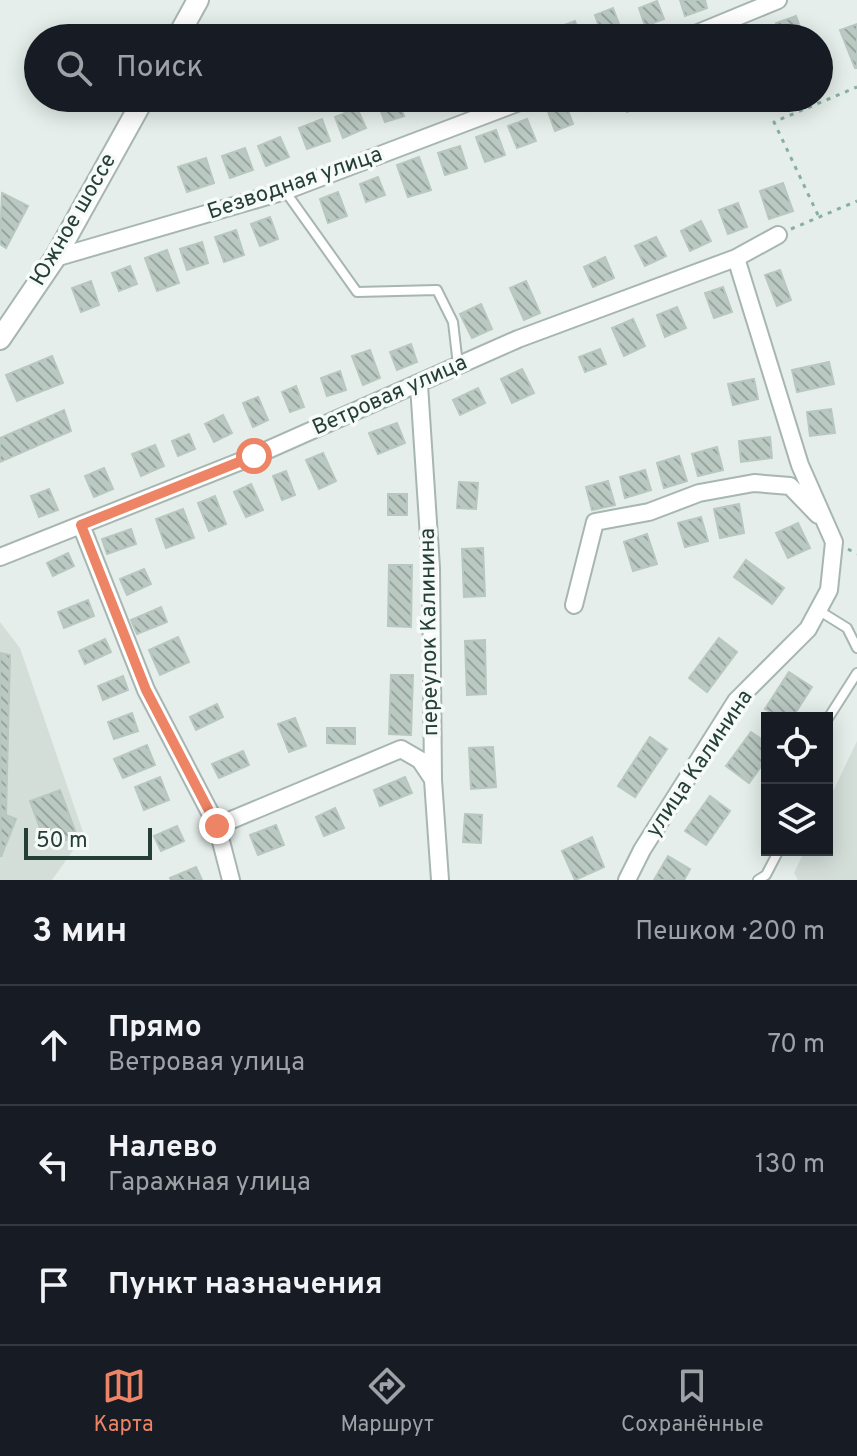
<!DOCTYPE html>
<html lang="ru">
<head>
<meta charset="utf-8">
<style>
  :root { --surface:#171b24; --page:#20242c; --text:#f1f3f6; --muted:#9ea1a6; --line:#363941; --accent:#ec8465 }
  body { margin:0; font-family:Overpass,sans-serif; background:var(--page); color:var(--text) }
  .controls { position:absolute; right:24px; bottom:24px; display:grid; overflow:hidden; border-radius:0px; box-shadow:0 4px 20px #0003 }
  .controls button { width:72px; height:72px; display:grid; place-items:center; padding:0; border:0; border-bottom:2px solid var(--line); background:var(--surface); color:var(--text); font:40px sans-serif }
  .scale { position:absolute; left:24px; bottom:20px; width:128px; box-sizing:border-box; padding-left:8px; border:4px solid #253f38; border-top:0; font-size:22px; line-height:28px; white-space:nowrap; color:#253f38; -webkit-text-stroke:6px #f6faf8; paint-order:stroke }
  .stop { position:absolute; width:24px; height:24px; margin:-18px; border:6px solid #ec8465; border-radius:50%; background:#fff }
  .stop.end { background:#ec8465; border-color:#fff; box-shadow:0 2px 8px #0008 }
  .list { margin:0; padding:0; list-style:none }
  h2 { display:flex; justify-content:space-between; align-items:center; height:104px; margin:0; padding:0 32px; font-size:34px }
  h2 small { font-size:26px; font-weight:400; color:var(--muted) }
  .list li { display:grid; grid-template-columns:52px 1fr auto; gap:24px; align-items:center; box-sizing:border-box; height:120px; padding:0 32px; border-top:2px solid var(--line) }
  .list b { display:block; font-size:30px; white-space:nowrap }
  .list p { margin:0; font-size:26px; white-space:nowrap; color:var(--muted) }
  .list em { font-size:26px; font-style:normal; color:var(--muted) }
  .icon { flex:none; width:44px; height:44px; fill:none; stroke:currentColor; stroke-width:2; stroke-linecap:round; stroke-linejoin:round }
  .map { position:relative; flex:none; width:857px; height:880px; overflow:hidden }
  .search { position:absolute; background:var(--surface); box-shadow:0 4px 20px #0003; left:24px; right:24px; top:24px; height:88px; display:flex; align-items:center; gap:20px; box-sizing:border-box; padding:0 28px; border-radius:44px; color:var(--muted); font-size:30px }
  .sheet { height:464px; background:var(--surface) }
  nav { display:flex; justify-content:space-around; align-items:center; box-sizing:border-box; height:112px; border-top:2px solid var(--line); background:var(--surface); font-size:22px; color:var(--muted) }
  nav a { display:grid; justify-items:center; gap:4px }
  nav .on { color:var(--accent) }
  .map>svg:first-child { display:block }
  .built { fill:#d4ded9 }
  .building { fill:url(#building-back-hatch); stroke:#b8c7c1; stroke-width:2 }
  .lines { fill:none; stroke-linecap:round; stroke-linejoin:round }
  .service-casing { stroke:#a8b6b1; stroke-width:12 }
  .minor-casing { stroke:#a8b6b1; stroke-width:20 }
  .tertiary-casing { stroke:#a8b6b1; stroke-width:24 }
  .path { stroke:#87b0a2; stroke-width:3; stroke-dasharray:4 6; stroke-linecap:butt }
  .service { stroke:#fff; stroke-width:8 }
  .minor { stroke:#fff; stroke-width:16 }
  .tertiary { stroke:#fff; stroke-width:20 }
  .route { stroke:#ec8465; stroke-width:10 }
  .labels { text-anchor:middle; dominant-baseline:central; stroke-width:7; stroke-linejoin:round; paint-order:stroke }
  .street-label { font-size:22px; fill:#253f38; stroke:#f6faf8 }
</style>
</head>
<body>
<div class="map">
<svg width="857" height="880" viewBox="0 0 857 880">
  <defs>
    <pattern id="building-back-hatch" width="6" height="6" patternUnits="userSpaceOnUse" patternTransform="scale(2)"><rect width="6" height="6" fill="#bbc9c3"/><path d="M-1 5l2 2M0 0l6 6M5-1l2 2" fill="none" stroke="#98a59f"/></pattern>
  </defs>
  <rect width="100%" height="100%" fill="#e5eeea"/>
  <!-- built -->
  <path class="built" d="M0,622L20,648L84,835L52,880H0Z
    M857,741V880H798L794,873L805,850H827V804Z"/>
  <!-- building -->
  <path class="building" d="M680,0H705L707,8L685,16Z
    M657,1L664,19L645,26L639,8Z
    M613,8L622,32L603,38L595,15Z
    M796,16L804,38H781L776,23Z
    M575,21L581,38H560L556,28Z
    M857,24V68H855L840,30Z
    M759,30L762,38H740V37Z
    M376,98H397L404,116L385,122Z
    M414,98H435L436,101L418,107Z
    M584,98H605L607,105L589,111Z
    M622,98H647L649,104L627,112Z
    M564,100L573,124L555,131L546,106Z
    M357,108L366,128L343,138L335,117Z
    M322,119L330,141L307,149L299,128Z
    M527,119L536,141L517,148L508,126Z
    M496,130L505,155L485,162L476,137Z
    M280,137L289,157L266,166L258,146Z
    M460,146L467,168L445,175L438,153Z
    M245,148L253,170L230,178L222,156Z
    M419,157L431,190L408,197L397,165Z
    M206,158L214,183L187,192L178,167Z
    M378,177L385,195L366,202L360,184Z
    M783,183L793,211L769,219L760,191Z
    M338,192L347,216L328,223L320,199Z
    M2,193L28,206L6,248L0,244Z
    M738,203L747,227L728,234L719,210Z
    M270,217L278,239L260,246L251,224Z
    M701,221L711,241L690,251L681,231Z
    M236,230L244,255L224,262L215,237Z
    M656,237L666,256L645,266L635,246Z
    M202,242L208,263L187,270L180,249Z
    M167,250L179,283L157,291L145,258Z
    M605,257L614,278L593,287L584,267Z
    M130,266L137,284L119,291L112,273Z
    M780,270L791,300L777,306L765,275Z
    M91,281L99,305L81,312L72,288Z
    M526,281L540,313L524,320L510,288Z
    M723,287L732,312L714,318L705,293Z
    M481,304L492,329L472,338L460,314Z
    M677,307L686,328L665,337L657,315Z
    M633,319L645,346L624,356L612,328Z
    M411,344L417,362L397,370L390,352Z
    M600,349L606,364L585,372L579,357Z
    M370,350L380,378L363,385L352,356Z
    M52,356L63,383L17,401L6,375Z
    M829,362L834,384L797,392L792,370Z
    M522,369L534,393L512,403L501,379Z
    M340,371L346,390L327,396L321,378Z
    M754,379L758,399L733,405L728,384Z
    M296,386L304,407L290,412L282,392Z
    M478,388L485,403L460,415L453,400Z
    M258,397L268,420L253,427L243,403Z
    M831,409L835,433L810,436L807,412Z
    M64,410L71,431L0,462V438Z
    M223,415L232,433L214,442L205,424Z
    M397,423L405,443L378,454L369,433Z
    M189,434L195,449L178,456L172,441Z
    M770,437L772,458L741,462L739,441Z
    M155,445L164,466L141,476L132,454Z
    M717,447L723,470L698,476L692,454Z
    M323,453L336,481L319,489L306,460Z
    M679,456L687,481L664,488L657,463Z
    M104,468L113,489L94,497L85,476Z
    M645,470L651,490L625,498L620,477Z
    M286,471L295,495L282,500L273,476Z
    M608,481L615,505L592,510L586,487Z
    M459,482L478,483L476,509L457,508Z
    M251,484L263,510L246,517L234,492Z
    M49,489L58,510L39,517L31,496Z
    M388,494H407V515H388Z
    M215,496L226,524L209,531L198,503Z
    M739,504L744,533L720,538L714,509Z
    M183,509L194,538L166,548L156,519Z
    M701,517L708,541L685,547L678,523Z
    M798,523L810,548L788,558L776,533Z
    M131,529L136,544L107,554L102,539Z
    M647,534L657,564L633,571L624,542Z
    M483,548L485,596L464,597L462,549Z
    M68,553L74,566L53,576L47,563Z
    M746,560L784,588L772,604L734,577Z
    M389,565H412L411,627L388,626Z
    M144,569L151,584L127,595L120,579Z
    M88,600L94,616L64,628L58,612Z
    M161,607L167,622L137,634L131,620Z
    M178,637L189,662L160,675L149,650Z
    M719,638L737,652L707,692L689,678Z
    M105,639L111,652L85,664L79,651Z
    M485,640L486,694L467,695L465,641Z
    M0,653L10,655L6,815L16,819L1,857Z
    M789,672L812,687L792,718H780L765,709Z
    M391,675H413L411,735L389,734Z
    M123,676L128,690L103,700L98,686Z
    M217,704L223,717L196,730L190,717Z
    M132,713L138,731L114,739L108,722Z
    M295,718L306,746L289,752L278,724Z
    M327,728H355V744L327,743Z
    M751,732L767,743V758L749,783L726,766Z
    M650,737L667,749L635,797L618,786Z
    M147,745L155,765L123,778L114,759Z
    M493,747L496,787L471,789L469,748Z
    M243,751L249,765L219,778L212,764Z
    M160,777L169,800L144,810L135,787Z
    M405,777L412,793L380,806L374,790Z
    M60,790L77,836L47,847L30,801Z
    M710,796L730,811L706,845L685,831Z
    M335,808L344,828L324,836L316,817Z
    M465,814L482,815L481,843L463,842Z
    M276,825L284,845L258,855L250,835Z
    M177,826L184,841L161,851L154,836Z
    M592,837L604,867L575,880L562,851Z
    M668,856L690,869L684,880H654Z
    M196,867L202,880H171L170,878Z"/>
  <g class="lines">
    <!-- service casing -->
    <g class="service-casing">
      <path id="service" d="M285,191L357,292L437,290L453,322L458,365
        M818,610L847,628L857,648
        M827,720L857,673
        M758,880L766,875L779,850"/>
    </g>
    <!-- minor casing -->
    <g class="minor-casing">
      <path id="minor" d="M686,38L778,0
        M55,258L285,191L530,98
        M419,385L431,568L433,780L440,880
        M81,525L146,690L217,826L231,880
        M0,557L254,456L518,339L736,258L778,235
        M574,605L595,522L649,512L699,493L754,483L790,486L818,515
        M217,826L401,749L420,760L432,778
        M627,880L642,850L736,701L808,629L829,590L834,542L800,465L736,258"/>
    </g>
    <!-- tertiary casing -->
    <g class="tertiary-casing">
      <path id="tertiary" d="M177,38L198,0
        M0,339L55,258L144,98"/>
    </g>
    <!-- path -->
    <path class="path" d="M818,215L774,122L857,87
      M791,229L857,201
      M848,549L857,554"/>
    <!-- service -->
    <use href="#service" class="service"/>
    <!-- minor -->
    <use href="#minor" class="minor"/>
    <!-- tertiary -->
    <use href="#tertiary" class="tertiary"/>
  </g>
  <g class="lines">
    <!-- route -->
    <path class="route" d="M217,826L146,690L81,525L254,456"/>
  </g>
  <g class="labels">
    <!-- street labels -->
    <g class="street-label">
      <text transform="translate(295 184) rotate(-19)">Безводная улица</text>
      <text transform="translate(74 220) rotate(-60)">Южное шоссе</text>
      <text transform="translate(390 396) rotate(-24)">Ветровая улица</text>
      <text transform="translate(430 632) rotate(-91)">переулок Калинина</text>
      <text transform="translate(700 764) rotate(-56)">улица Калинина</text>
    </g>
  </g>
</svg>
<div class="controls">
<button><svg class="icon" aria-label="locate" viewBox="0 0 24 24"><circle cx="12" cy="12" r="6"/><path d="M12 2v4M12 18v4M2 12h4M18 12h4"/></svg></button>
<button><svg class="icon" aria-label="layers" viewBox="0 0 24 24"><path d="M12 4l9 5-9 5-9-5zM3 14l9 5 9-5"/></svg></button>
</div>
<div class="scale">50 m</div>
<div class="stop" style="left:254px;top:456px"></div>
<div class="stop end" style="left:217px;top:826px"></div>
<div class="search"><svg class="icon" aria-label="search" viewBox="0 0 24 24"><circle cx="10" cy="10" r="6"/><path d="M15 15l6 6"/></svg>Поиск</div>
</div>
<section class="sheet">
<h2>3 мин<small>Пешком · 200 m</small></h2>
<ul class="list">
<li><svg class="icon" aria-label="ahead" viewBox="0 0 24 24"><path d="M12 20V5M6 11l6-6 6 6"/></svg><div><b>Прямо</b><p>Ветровая улица</p></div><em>70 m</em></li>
<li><svg class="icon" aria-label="left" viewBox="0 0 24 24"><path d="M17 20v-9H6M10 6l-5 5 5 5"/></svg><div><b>Налево</b><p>Гаражная улица</p></div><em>130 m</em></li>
<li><svg class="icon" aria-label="arrive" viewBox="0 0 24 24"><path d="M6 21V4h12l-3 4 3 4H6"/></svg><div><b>Пункт назначения</b></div></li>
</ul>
</section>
<nav>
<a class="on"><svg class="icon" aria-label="map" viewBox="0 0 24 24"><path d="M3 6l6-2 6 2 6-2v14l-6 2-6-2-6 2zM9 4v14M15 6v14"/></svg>Карта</a>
<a><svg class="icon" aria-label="directions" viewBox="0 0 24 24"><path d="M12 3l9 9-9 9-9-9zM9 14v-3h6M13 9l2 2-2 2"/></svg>Маршрут</a>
<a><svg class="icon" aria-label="saved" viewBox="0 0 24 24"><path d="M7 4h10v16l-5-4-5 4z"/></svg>Сохранённые</a>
</nav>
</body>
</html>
